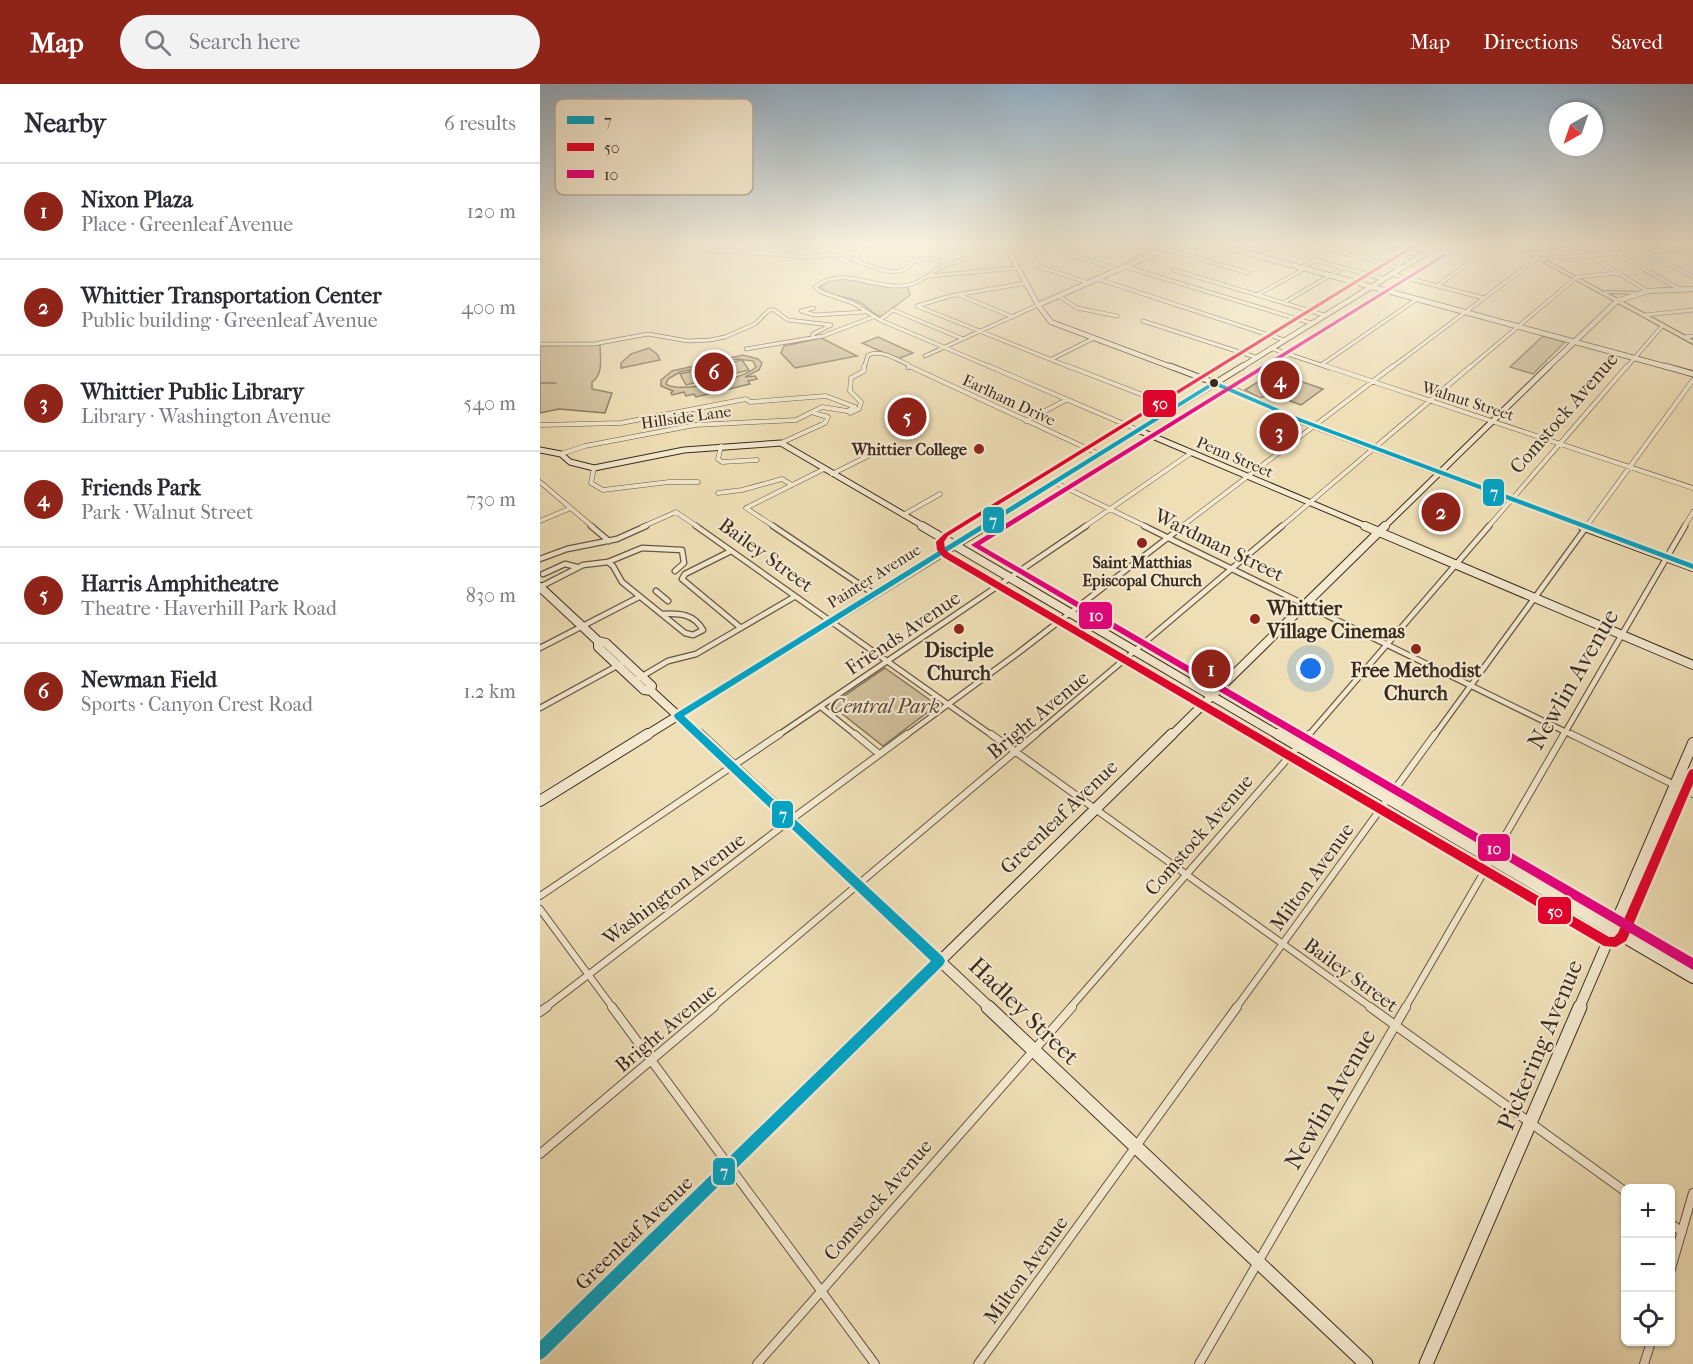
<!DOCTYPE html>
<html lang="en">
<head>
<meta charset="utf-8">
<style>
  :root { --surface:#fff; --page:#f2f2f3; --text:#2b2b33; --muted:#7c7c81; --line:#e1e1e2; --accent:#8f2418 }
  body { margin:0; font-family:"IM FELL French Canon",serif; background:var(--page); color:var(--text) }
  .controls { position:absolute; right:18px; bottom:18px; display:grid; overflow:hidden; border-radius:9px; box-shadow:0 2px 4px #0004 }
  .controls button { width:54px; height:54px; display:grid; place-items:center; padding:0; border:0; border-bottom:2px solid var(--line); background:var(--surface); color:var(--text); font:30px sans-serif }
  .compass { position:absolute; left:1009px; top:18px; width:54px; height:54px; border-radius:50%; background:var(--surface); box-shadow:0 2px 4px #0004; rotate:220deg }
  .you { position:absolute; left:771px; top:585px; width:21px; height:21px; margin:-15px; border:4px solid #fff; border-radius:50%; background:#1a73e8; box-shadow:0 0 0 9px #1a73e833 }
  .badge { display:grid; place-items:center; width:39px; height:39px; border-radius:50%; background:var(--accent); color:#fff; font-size:20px; font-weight:700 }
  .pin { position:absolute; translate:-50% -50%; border:3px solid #fff; box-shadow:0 2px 6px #0006 }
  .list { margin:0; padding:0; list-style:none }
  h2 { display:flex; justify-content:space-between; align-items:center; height:78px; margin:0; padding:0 24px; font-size:26px }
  h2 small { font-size:20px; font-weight:400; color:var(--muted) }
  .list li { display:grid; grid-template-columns:39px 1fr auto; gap:18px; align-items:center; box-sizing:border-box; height:96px; padding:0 24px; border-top:2px solid var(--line) }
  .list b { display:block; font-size:22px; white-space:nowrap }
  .list p { margin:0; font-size:20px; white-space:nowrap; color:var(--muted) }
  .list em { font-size:20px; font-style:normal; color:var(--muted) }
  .icon { flex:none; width:33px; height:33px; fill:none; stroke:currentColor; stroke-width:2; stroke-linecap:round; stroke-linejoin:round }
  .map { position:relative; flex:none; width:1153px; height:1280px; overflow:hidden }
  header { display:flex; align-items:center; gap:36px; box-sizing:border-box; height:84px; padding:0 30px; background:var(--accent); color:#fff }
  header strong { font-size:28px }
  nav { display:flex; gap:33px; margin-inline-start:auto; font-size:21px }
  .search { width:420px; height:54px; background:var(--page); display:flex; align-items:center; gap:15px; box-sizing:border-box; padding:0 21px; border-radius:33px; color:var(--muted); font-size:22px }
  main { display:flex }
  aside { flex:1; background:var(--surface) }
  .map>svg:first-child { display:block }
  .green { fill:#d0c09c; stroke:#84755e; stroke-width:1.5; fill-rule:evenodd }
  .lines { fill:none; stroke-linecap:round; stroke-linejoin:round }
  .stream { stroke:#81715b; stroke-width:1.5 }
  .street-far4-casing { stroke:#665746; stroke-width:4.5 }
  .street-far3-casing { stroke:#665746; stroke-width:5 }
  .street-far2-casing { stroke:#665746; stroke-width:7 }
  .street-far1-casing { stroke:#665746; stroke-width:8 }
  .street-casing { stroke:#665746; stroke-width:10 }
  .secondary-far4-casing { stroke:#392a20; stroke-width:6 }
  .secondary-far3-casing { stroke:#392a20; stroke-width:7 }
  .secondary-far2-casing { stroke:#392a20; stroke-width:10 }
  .secondary-far1-casing { stroke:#392a20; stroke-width:12 }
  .secondary-casing { stroke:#392a20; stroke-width:15 }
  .primary-casing { stroke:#392a20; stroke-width:2 }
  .street-far4 { stroke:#f5ead0; stroke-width:3 }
  .street-far3 { stroke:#f5ead0; stroke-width:4 }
  .street-far2 { stroke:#f5ead0; stroke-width:4.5 }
  .street-far1 { stroke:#f5ead0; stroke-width:6 }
  .street { stroke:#f5ead0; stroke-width:8 }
  .secondary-far4 { stroke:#f5ead0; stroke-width:4.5 }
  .secondary-far3 { stroke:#f5ead0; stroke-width:5 }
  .secondary-far2 { stroke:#f5ead0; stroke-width:8 }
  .secondary-far1 { stroke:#f5ead0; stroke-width:10 }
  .secondary { stroke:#f5ead0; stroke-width:13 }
  .primary { fill:#efdfb6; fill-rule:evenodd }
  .bus-1-casing { stroke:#f5ead0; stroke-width:5 }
  .bus-2-casing { stroke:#f5ead0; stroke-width:5 }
  .bus-3-casing { stroke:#f5ead0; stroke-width:5 }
  .bus-1 { fill:#03a3c5; fill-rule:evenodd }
  .bus-2 { fill:#e4002b; fill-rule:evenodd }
  .bus-3 { fill:#e5007d; fill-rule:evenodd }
  .bus-dot { fill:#392a20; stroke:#f5ead0; stroke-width:2 }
  .poi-dot { fill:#8f2418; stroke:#f5ead0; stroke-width:2 }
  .labels { text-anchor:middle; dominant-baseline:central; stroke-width:4.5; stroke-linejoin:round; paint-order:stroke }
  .far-street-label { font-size:16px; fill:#392a20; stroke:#f5ead0 }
  .far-poi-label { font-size:16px; font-weight:bold; fill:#392a20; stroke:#f5ead0; text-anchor:end }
  .street-label { font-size:20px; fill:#392a20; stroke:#f5ead0 }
  .poi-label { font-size:20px; font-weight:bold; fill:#392a20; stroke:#f5ead0 }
  .park-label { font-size:20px; font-style:italic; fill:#574839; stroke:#f5ead0 }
  .near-street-label { font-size:24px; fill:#392a20; stroke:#f5ead0 }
  .key { fill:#f5ead0; stroke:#bdb09b; stroke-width:1.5 }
  .key-label { font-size:16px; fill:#392a20 }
  .line-badge { stroke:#f5ead0; stroke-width:2 }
  .badge-label { font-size:16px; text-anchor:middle; font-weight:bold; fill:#fff }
</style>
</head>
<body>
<header>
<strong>Map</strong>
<div class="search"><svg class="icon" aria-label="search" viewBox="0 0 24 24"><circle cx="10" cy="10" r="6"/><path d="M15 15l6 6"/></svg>Search here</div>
<nav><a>Map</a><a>Directions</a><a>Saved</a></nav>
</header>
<main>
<aside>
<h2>Nearby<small>6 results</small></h2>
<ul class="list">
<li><span class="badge">1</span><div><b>Nixon Plaza</b><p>Place · Greenleaf Avenue</p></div><em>120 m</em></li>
<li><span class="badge">2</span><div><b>Whittier Transportation Center</b><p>Public building · Greenleaf Avenue</p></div><em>400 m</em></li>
<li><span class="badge">3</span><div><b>Whittier Public Library</b><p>Library · Washington Avenue</p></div><em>540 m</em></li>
<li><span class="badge">4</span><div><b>Friends Park</b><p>Park · Walnut Street</p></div><em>730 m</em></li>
<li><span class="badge">5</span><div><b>Harris Amphitheatre</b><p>Theatre · Haverhill Park Road</p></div><em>830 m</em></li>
<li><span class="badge">6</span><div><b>Newman Field</b><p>Sports · Canyon Crest Road</p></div><em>1.2 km</em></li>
</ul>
</aside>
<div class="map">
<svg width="1153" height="1280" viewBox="0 0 1153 1280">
  <rect width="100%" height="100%" fill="#efdfb6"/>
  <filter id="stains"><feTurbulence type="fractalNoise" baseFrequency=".00333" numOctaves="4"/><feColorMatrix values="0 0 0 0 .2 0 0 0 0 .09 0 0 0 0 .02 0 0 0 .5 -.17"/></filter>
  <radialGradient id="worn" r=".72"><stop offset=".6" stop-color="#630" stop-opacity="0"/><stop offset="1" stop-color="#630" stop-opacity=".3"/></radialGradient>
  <!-- green -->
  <path class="green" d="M306,195L345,203L367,202L370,211L341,233C332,230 329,224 321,219C309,212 289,213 280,203L289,196Z
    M1003,252L1025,258L993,290L970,283Z
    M338,253L373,269L358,275L322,259Z
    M281,254L317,272L255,284L241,269L244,262Z
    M60,260C60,274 64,290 52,298V305L72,309L65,329L19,325L0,329V262Z
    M109,264L117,270L120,276L81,284V279L91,270Z
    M203,271L218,275L222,279L219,286L205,293L215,292L217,295L208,297L210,300L156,313L154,310L146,312L144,308L132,311L131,309L133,307L121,302V296L132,287ZM197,275L213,277L216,283C205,295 139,310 126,300L128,295L140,288Z
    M202,276L209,286L146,301L140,290Z
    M734,288L783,305L761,321L732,310L720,314L705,306Z
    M345,584L397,621L343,662L291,621Z"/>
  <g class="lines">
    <!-- stream -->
    <path class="stream" d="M0,299H16"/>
    <!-- street-far4 casing -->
    <g class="street-far4-casing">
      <path id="street-far4" d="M282,161V172
        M365,161L364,173L375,177
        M412,161L426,174C419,178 411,179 404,182C389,189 379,201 362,202C332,204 301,182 275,203L281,208L313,219L340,236L453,284
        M507,161L489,167L500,183L549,199
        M520,161L528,170L580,186
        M558,161L604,174
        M614,161L708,189
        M774,161L860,184
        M840,161L881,171
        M1094,161L1153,193
        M751,165L759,161
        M985,165L1031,161
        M1139,165L1153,172
        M168,168L191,167L266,173L316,169L319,170L316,174L319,176
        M214,168L222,161
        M306,169L309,174C325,179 342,190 359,187C367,186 369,181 375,177C384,172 398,175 406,181
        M1047,170L1109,208
        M1077,170L1141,206
        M586,183L771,239
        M760,184L775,176L844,195
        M634,186L784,231
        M851,190L944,214
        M390,192L477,184
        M558,195L744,256
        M486,199L410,212L377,222L532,284
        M897,202L928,179
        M419,211L473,233
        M717,211L764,185
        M519,212L537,224L577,232
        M743,219L803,184
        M274,224L261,227L275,231L324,228
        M1105,231L1153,226
        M340,236L353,226L423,255
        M603,237L715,273
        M1144,253L1153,252
        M0,260H54L108,250L148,257L170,256L185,253L215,240L229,226H234L248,236L291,241L273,250L272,254
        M730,264L790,284
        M206,265L283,252L333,233
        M385,272L498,221
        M512,275L554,254
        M781,281L877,215
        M324,284L328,271C342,265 357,276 369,281L368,284
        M851,284L996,175L1153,164
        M929,284L1037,193L1078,189
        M1086,284L1123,241"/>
    </g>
    <!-- street-far3 casing -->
    <g class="street-far3-casing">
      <path id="street-far3" d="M369,282L559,370
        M449,282L598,346
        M528,282L634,323
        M786,282L1153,404
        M310,329L319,325L321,318L310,307L311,294L324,287V282
        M486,337L526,316
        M0,341L81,339L206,315L210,318L286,312L315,323L307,327L282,323L256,336L155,341L45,362L21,370
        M241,359L285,339L288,333L274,329
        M181,362L178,375L182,378L217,376
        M54,384L51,399L63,406L129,398H158
        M292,390L338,367
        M0,398L53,443
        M514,398L607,443
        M178,409L202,406L242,395L252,401
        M206,424L235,443
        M206,424L284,385
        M363,431L400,410
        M0,437L31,424
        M102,443L136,428L158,443
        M544,443L651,369
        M641,443L853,282
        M741,443L931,282
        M948,443L1087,282
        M1046,443L1153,296
        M1144,443L1153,428"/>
    </g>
    <!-- street-far2 casing -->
    <g class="street-far2-casing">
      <path id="street-far2" d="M51,442L69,457
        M156,442L453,652
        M233,442L334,510
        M604,442L1034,652
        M191,467L145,490L142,495L201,544
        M0,475L27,465L77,455L106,442
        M68,478L73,482L82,498L145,549L153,551L163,546C154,530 140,529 123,530
        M3,490L25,480L37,483
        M0,503L43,481L68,478L102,464L142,466L144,479L135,487
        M116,507L128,517
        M0,564L99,513
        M94,597L128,577L156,570L254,513
        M281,623L317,652
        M0,624L86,577
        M237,652L546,442
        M365,652L478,569L643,442
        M494,652L742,442
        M768,652L949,442
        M894,652L1047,442
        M1023,652L1145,442"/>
    </g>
    <!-- street-far1 casing -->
    <g class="street-far1-casing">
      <path id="street-far1" d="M315,650L339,670
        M451,650L832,924
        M1031,650L1153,710
        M0,812L240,650
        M0,825L73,924
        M5,924L249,737L367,650
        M172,924L496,650
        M530,924L769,650
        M696,924L895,650
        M865,924L1024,650"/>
    </g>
    <!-- street casing -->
    <g class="street-casing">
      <path id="street" d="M72,923L335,1280
        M830,923L1086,1108
        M0,928L7,923
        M0,1070L174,923
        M1130,1139L1142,1148
        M1130,1188L1153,1109
        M217,1280L532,923
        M438,1280L697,923
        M659,1280L866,923
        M1104,1280L1111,1258"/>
    </g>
    <!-- secondary-far4 casing -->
    <g class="secondary-far4-casing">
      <path id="secondary-far4" d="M465,161L498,221L511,238L634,284
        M678,161L1131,284
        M498,221L634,161
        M700,284L899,161
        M1007,284L1077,217L1108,207L1153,205"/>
    </g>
    <!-- secondary-far3 casing -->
    <g class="secondary-far3-casing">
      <path id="secondary-far3" d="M630,282L698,308L750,333L1046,443
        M1125,282L1153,290
        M598,346L828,443
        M0,366L21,370L30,378L54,384L144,366L241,359L385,443
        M442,443L703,282
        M844,443L1009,282"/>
    </g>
    <!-- secondary-far2 casing -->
    <g class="secondary-far2-casing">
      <path id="secondary-far2" d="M382,442L740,652
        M825,442L1153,581
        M1042,442L1153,483
        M0,503L58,557V563L104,606L111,607L160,652
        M58,557L66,559L112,602L111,607
        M105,652L445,442
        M631,652L845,442"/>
    </g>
    <!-- secondary-far1 casing -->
    <g class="secondary-far1-casing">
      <path id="secondary-far1" d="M159,650L450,924
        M738,650L1153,894
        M0,717L108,650
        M352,924L632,650
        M1039,924L1153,659"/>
    </g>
    <!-- secondary casing -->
    <g class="secondary-casing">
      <path id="secondary" d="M448,923L826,1280
        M0,1268L353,923
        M886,1280L1040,923"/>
    </g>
    <!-- primary casing -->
    <g class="primary-casing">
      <path id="primary" d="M972,161H978L1064,208L1066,207L1103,208L1101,210L1067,209L1153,256V260Z"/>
    </g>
    <!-- street-far4 -->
    <use href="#street-far4" class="street-far4"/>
    <!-- street-far3 -->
    <use href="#street-far3" class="street-far3"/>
    <!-- street-far2 -->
    <use href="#street-far2" class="street-far2"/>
    <!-- street-far1 -->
    <use href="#street-far1" class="street-far1"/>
    <!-- street -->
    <use href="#street" class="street"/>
    <!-- secondary-far4 -->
    <use href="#secondary-far4" class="secondary-far4"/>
    <!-- secondary-far3 -->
    <use href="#secondary-far3" class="secondary-far3"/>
    <!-- secondary-far2 -->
    <use href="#secondary-far2" class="secondary-far2"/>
    <!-- secondary-far1 -->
    <use href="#secondary-far1" class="secondary-far1"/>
    <!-- secondary -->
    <use href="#secondary" class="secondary"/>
    <!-- primary -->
    <use href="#primary" class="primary"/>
    <!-- bus-1 casing -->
    <g class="bus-1-casing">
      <path id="bus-1" d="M674,297L762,335L1153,480V485L758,337L674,301L144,632L403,873L405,877L403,881L5,1273L0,1276V1257L391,877L135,634L134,632L135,630Z"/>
    </g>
    <!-- bus-2 casing -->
    <g class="bus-2-casing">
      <path id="bus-2" d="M873,161H878L408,452L404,458L405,465L409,469L1069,853H1074L1078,849L1148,689L1150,686L1153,685V700L1088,853L1086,857L1076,863L1064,862L403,473L397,466L396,458L404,450Z"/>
    </g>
    <!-- bus-3 casing -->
    <g class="bus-3-casing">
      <path id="bus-3" d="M904,170L907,171L440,461L1153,874V886L431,461Z"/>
    </g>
    <!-- bus-1 -->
    <use href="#bus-1" class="bus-1"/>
    <!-- bus-2 -->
    <use href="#bus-2" class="bus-2"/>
    <!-- bus-3 -->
    <use href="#bus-3" class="bus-3"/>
  </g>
  <!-- sky -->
  <linearGradient id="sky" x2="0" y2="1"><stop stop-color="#92acc0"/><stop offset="0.47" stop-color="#f8f1de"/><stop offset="1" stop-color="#f8f1de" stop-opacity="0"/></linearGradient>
  <rect width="1153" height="340" fill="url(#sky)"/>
  <!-- markers -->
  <circle class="bus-dot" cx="674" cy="299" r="5"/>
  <g class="poi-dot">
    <circle cx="439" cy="365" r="6"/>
    <circle cx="602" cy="459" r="6"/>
    <circle cx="715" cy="535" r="6"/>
    <circle cx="419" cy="545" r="6"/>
    <circle cx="876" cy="565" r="6"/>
  </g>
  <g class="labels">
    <!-- far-street labels -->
    <g class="far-street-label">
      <text transform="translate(469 316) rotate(25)">Earlham Drive</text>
      <text transform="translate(928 317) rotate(18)">Walnut Street</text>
      <text transform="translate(146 333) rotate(-8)">Hillside Lane</text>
      <text transform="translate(695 373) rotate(23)">Penn Street</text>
      <text transform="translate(334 492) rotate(-32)">Painter Avenue</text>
    </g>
    <!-- far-poi labels -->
    <g class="far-poi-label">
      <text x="427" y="365">Whittier College</text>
      <text x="602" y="478" text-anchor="middle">Saint Matthias<tspan x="602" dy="18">Episcopal Church</tspan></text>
    </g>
    <!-- street labels -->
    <g class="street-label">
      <text transform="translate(1024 329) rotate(-49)">Comstock Avenue</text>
      <text transform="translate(679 461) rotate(26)">Wardman Street</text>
      <text transform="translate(226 471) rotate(36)">Bailey Street</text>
      <text transform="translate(363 549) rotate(-34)">Friends Avenue</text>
      <text transform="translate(498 631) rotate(-40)">Bright Avenue</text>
      <text transform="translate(519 733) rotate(-44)">Greenleaf Avenue</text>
      <text transform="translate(659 751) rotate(-49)">Comstock Avenue</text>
      <text transform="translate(772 793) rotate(-54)">Milton Avenue</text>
      <text transform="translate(134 805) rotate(-37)">Washington Avenue</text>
      <text transform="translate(811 891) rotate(36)">Bailey Street</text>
      <text transform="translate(126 944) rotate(-40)">Bright Avenue</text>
      <text transform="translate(338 1116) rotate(-49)">Comstock Avenue</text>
      <text transform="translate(94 1149) rotate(-44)">Greenleaf Avenue</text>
      <text transform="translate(486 1186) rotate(-54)">Milton Avenue</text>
    </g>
    <!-- poi labels -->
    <g class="poi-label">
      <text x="727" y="524" text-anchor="start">Whittier<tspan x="727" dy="23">Village Cinemas</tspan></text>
      <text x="419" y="566">Disciple<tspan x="419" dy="23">Church</tspan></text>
      <text x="876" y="586">Free Methodist<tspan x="876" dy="23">Church</tspan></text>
    </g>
    <!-- park labels -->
    <g class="park-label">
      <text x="345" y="622">Central Park</text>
    </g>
    <!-- near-street labels -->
    <g class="near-street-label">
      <text transform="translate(1033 595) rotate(-60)">Newlin Avenue</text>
      <text transform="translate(484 927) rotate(44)">Hadley Street</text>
      <text transform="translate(1000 961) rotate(-67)">Pickering Avenue</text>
      <text transform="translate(790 1015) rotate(-60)">Newlin Avenue</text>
    </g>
  </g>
  <!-- legend -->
  <rect x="15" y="15" width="198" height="96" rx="9" class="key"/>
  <rect x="27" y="32" width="27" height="8" fill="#03a3c5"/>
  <rect x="27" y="59" width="27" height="8" fill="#e4002b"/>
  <rect x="27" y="86" width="27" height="8" fill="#e5007d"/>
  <g class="key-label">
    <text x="64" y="42">7</text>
    <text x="64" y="69">50</text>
    <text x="64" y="96">10</text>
  </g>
  <g class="line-badge">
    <rect x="602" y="305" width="35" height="29" rx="6" fill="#e4002b"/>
    <rect x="942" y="394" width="23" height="29" rx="6" fill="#03a3c5"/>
    <rect x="442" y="422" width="23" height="28" rx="6" fill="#03a3c5"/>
    <rect x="538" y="517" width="35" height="29" rx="6" fill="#e5007d"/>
    <rect x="231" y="716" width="23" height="29" rx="6" fill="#03a3c5"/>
    <rect x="937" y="749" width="34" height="29" rx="6" fill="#e5007d"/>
    <rect x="997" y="812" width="35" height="29" rx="6" fill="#e4002b"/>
    <rect x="172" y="1073" width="24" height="29" rx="6" fill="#03a3c5"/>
  </g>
  <g class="badge-label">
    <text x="620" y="325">50</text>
    <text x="954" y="414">7</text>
    <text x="453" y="442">7</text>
    <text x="556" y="537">10</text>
    <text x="243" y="736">7</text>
    <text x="954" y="770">10</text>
    <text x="1015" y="833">50</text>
    <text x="184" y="1093">7</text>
  </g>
  <rect width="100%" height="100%" filter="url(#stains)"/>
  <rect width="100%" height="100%" fill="url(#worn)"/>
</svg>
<div class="controls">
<button>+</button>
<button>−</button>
<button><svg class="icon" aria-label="locate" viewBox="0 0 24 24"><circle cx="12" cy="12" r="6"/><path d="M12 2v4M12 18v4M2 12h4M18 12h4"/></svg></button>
</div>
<svg class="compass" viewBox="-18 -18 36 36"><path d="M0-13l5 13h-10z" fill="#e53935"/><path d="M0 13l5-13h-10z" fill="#7c7c81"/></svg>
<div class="you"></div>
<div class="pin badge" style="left:671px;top:585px">1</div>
<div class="pin badge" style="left:901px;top:428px">2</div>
<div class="pin badge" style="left:739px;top:348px">3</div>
<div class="pin badge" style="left:740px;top:296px">4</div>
<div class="pin badge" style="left:367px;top:333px">5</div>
<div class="pin badge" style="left:174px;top:288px">6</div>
</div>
</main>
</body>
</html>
